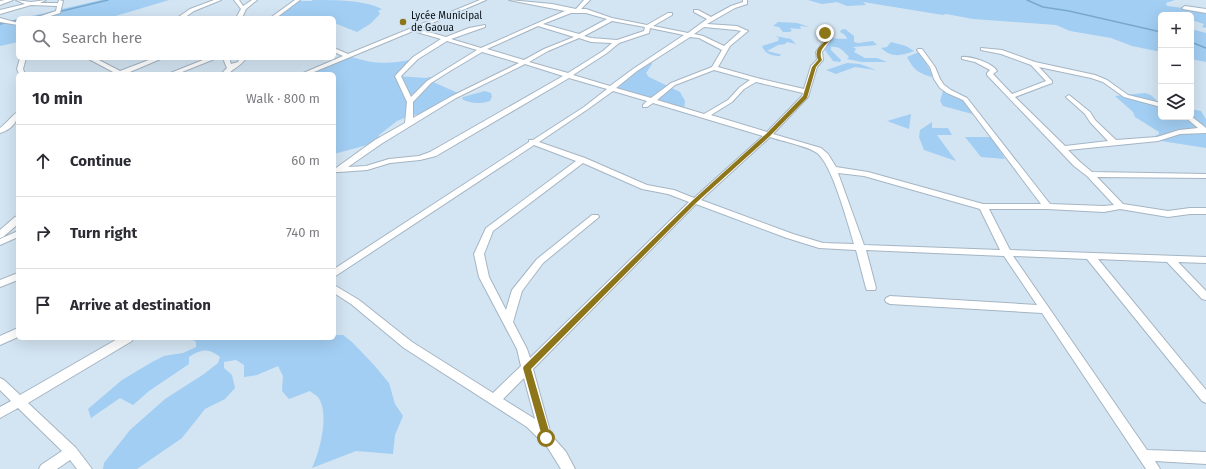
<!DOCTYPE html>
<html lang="en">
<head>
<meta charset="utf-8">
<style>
  :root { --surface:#fff; --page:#f2f2f3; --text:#2b2b33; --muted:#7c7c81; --line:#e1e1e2 }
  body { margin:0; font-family:"Fira Sans",sans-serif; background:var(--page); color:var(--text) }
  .controls { position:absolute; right:12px; top:12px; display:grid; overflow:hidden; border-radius:6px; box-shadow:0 4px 16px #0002 }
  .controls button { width:36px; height:36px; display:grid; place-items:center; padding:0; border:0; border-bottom:1px solid var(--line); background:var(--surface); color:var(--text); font:20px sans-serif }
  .stop { position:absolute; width:12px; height:12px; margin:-9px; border:3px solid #8d7519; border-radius:50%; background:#fff }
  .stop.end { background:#8d7519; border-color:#fff; box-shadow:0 1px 4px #0008 }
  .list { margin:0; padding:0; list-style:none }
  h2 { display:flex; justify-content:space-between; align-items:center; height:52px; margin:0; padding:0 16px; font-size:17px }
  h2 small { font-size:13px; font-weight:400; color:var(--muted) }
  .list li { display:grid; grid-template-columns:26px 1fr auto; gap:12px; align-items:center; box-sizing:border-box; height:72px; padding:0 16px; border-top:1px solid var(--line) }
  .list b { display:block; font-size:15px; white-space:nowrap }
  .list em { font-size:13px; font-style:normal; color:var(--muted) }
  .icon { flex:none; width:22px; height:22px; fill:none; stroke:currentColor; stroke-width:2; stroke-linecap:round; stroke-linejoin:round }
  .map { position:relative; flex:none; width:1206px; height:469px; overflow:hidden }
  .search { position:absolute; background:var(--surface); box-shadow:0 4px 16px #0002; left:16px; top:16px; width:320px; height:44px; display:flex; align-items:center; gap:10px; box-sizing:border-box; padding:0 14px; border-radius:6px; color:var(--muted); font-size:15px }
  .panel { position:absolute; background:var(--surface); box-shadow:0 4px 16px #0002; left:16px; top:72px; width:320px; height:268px; border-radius:6px }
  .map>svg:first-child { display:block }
  .green { fill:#a2cef3 }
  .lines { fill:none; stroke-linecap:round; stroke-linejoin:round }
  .stream { stroke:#79a8ce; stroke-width:1.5 }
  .street-casing { stroke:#a5b5c3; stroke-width:2 }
  .street { fill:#fff; fill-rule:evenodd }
  .route { fill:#8d7519 }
  .poi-dot { fill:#8d7519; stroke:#d3e4f2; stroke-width:1.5 }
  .labels { text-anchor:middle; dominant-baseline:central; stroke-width:4; stroke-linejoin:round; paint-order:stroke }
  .far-poi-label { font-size:10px; fill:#070d12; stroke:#d3e4f2; text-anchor:start }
</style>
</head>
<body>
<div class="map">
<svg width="1206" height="469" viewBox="0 0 1206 469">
  <rect width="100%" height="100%" fill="#d3e4f2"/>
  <!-- green -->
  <path class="green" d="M101,0H169L109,18H23Z
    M313,0C336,0 364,0 382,9L378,11L380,14L370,24L357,32L334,23V18H273L296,1H311Z
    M808,0H1175L1166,3L1167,6L1206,11V28L1202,27L1204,24L1191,20V15H1161V52L1132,46L1111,38L1070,31L1056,25L973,19L946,14L943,15L863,2L866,5L847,6L837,2L822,4Z
    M18,19V42L0,46V23Z
    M778,22L797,23L809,27L800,26L801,29L789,28L792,30L790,32H783L779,27L773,26Z
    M845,29L854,36V42L858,43L873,41L877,45L853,47L856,49L854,52L865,58H877L887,62H862L847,59L849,57C843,51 840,46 831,47V50L841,60L840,62L833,61L822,46L827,38L847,39L845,35L840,32L841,30Z
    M1191,29L1206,33V62L1191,59Z
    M775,36L791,39L796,44L787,42L785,44L778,45L767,51L779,54H781L780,56C772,56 765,54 762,46L778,41L779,38Z
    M891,42L906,46L914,51C901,56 892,58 881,48L887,47Z
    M919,52L933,75L931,77C917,72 914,70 907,57Z
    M348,56C375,64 386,65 414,59L398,76L425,78L437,76L431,81L460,94L426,113L409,116L397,121L379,135L378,142L334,154V74H304Z
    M651,61L652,64L646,73L649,77L680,92L685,101L684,110L612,88Z
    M847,63L860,64L876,70L855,67L836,74L826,70Z
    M944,88L963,100L976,115L943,106L940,101Z
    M485,91L491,93L492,97L490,101C482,104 470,104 462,99L463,97Z
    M1145,93C1155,95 1153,100 1161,103V117H1191V109L1201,111L1206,119V148L1149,139L1159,134V132L1135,117L1133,112L1115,96Z
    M911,114L909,129L887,121Z
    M932,122V128H948L952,135H937L956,161L924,150L919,137L920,130Z
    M965,137H992L1005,159L981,157Z
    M334,335H343L352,342L374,365L389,383L395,404L403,416L395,435L393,454L356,451L312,468C320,451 330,413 318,397C316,395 312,393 310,391L289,399L282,391L283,376L278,366L257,375L244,377V365L236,360L224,362V368L232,375L235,388L225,399L205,409L182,438L137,469H103L104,463L130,430L165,399L204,374L218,363L220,357C208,348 201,349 189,357V364L149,391L133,405L120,398L91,418L88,409L122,380L152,362L164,356L183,353L196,347V342L192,339L194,338H334Z"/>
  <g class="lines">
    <!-- stream -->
    <path class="stream" d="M1027,0L1043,7L1069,11L1161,32
      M58,12L108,0
      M29,18L50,14
      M0,24L18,20
      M1191,42L1206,48"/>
    <!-- street casing -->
    <g class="street-casing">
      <path id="street" d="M5,0H13L0,5V1Z
        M16,0L31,2L46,0L40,3H58L59,0L63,1L60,13L44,18H35L56,11L57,6L31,5L0,14V10L25,4Z
        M214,0H221L194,11L184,18H177L190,9Z
        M234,0H239L243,6L252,0H257L246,9L242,18H236L241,9Z
        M295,0H300L276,18H270Z
        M480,0H486L418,29L446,37L469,28L485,25V27L451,39L481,48L565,11L509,0L552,4L576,9L584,0H590L581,9H586L612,18L647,25L668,13H672V15L653,26L688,33L707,19L694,12V10H698L711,17L731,6L743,2V0H747V4L735,8L707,24L737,26L748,31L730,46L718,67L757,78L804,89L811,66L817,60L816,52L824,41L822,33L827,32L830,41L822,52L823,60L817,67L808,97L773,134L821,148L828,154L836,167L868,172L983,204H1041L963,100L947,93L940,88L934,79L930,67L917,50L918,49H922L935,67L940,79L944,85L951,90L967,98L1050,204L1104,206L1114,205L1087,176L1074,166L987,75V73L990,70L975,62L962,59V57C971,56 993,63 997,71L993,74L1012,94L1046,81L1031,65L1001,54L981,50V48L1002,50L1035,62L1095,75L1107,80L1128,95L1161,103V107L1124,97L1103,82L1091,78L1039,67L1052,81V83L1015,97L1065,146L1108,141L1090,122L1085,114L1067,98L1066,97L1069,95L1090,112L1095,120L1116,140L1157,137L1179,130L1198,128L1185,117L1191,116L1206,128V133L1180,134L1158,141L1068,150L1080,162L1092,172L1206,174V178L1097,177L1123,204L1168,211L1190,208H1206V214H1190L1168,217L1120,209L1104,212L1047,209H989L1010,250L1206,257V263L1178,262L1206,291V300L1202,299L1167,262L1098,259L1206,390V403L1202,401L1087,259L1013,256L1147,450L1206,452V464L1155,461L1160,469H1146L1042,313L890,304L886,302L885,300L886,298L890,296L1037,305L1004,256L866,250L876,288L875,290H867L866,288L856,250L819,248L787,238L696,204L533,369L551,435L566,452L575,469H561L548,448L527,427L404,348L351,304L334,293V285L359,300L412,342L493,393L521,366L517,349L479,277L474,254L486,228L576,161L534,145L334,277V269L529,142V140H533L584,107L607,89L569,78L436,156L420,160L390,163L367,170L339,172H336L335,170L336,168L375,140L405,123L407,102L395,76L413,57L441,39L413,31L309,74H301L343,56L334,52V48L348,54ZM571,13H586L607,19L579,34L543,24ZM612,21L645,27L644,31L617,40L591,38L584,36ZM538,26L574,37L544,49L524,60L487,49ZM704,27L736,30L741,31L724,46L703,36L694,34ZM650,28L684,35L633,69L610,86L573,75L607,53L619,43L649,33ZM690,37L699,38L722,50L712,67L671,83L651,98L616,88L637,71ZM579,38L591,42L612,43L603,51L568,73L529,62L548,51ZM447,41L477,50L427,81L411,97L401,76L418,59ZM482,52L519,63L452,96L413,118V102L431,83L450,71ZM525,64L563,76L430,152L419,156L389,159L366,166L348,167L381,144L456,98ZM714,70L750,80L740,87L728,100L704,114L657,100L675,85ZM756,82L803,93L802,96L767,132L711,115L732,102L744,89ZM613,91L647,101L643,105V107H647L653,103L763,136L694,198L674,190L647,185L585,158L539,142L588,109ZM770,137C781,141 808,146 817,153C832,164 848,224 854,244L823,243L793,234L701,200ZM583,163L642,189L668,194L689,202L530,358L527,349L513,322L522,291L543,263L599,217L598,215H592L537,259L512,290L506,310L489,277L484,254L493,231ZM838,173L864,176L980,209L1000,250L864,245ZM524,378L535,419L503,399Z
        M1185,6L1206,9V13L1183,9L1182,8Z
        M0,18L18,23V25L0,22Z
        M20,58H26L23,69L25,74H19L17,69Z
        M87,58H95L120,71L154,58H163L125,74H114L115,73Z
        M208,58H217L177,74H168Z
        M225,58H231L230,61L231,64L238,62L240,58H246C241,66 234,68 228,74H221L227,68L224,61Z
        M18,112C18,123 10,130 0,133V128C6,124 13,114 18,112Z
        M18,216V224L3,237L0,238V230L15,217Z
        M18,231V237L0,245V239Z
        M18,273V280L0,287V280Z
        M18,328V337L0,345V336Z
        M119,338H133L132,341L28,403L76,448L92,469H77L70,460L57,469H39L41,465L62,451L18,408L0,418V407L11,401L0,390V378L4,380L20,395Z"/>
    </g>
    <!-- street -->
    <use href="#street" class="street"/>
  </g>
  <!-- route -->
  <path class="route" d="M825,32L827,33L829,41C824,47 818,51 822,60L816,67L807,98L770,136L697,202L531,369L551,438L549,440H543L523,368L524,366L693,200L766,134L803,96L812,67L818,60C814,51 819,47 825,41L823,33Z"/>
  <!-- markers -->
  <circle class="poi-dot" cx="403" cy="22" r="4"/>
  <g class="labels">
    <!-- far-poi labels -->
    <g class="far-poi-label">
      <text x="411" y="16">Lycée Municipal<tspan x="411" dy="12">de Gaoua</tspan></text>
    </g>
  </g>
</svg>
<div class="controls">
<button>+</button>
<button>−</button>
<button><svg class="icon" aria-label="layers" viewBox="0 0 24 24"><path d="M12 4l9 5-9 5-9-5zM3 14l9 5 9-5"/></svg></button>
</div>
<div class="stop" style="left:546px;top:438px"></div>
<div class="stop end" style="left:825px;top:33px"></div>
<div class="search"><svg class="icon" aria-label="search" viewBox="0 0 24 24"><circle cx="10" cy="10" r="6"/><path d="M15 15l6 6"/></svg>Search here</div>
<section class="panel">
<h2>10 min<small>Walk · 800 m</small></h2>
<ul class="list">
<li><svg class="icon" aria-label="ahead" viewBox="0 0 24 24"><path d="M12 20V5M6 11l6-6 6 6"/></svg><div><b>Continue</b></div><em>60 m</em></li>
<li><svg class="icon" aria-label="right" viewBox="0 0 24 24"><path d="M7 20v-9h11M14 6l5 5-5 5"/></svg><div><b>Turn right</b></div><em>740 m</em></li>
<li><svg class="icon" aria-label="arrive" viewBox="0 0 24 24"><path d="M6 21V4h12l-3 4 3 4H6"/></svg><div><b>Arrive at destination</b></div></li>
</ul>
</section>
</div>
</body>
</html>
